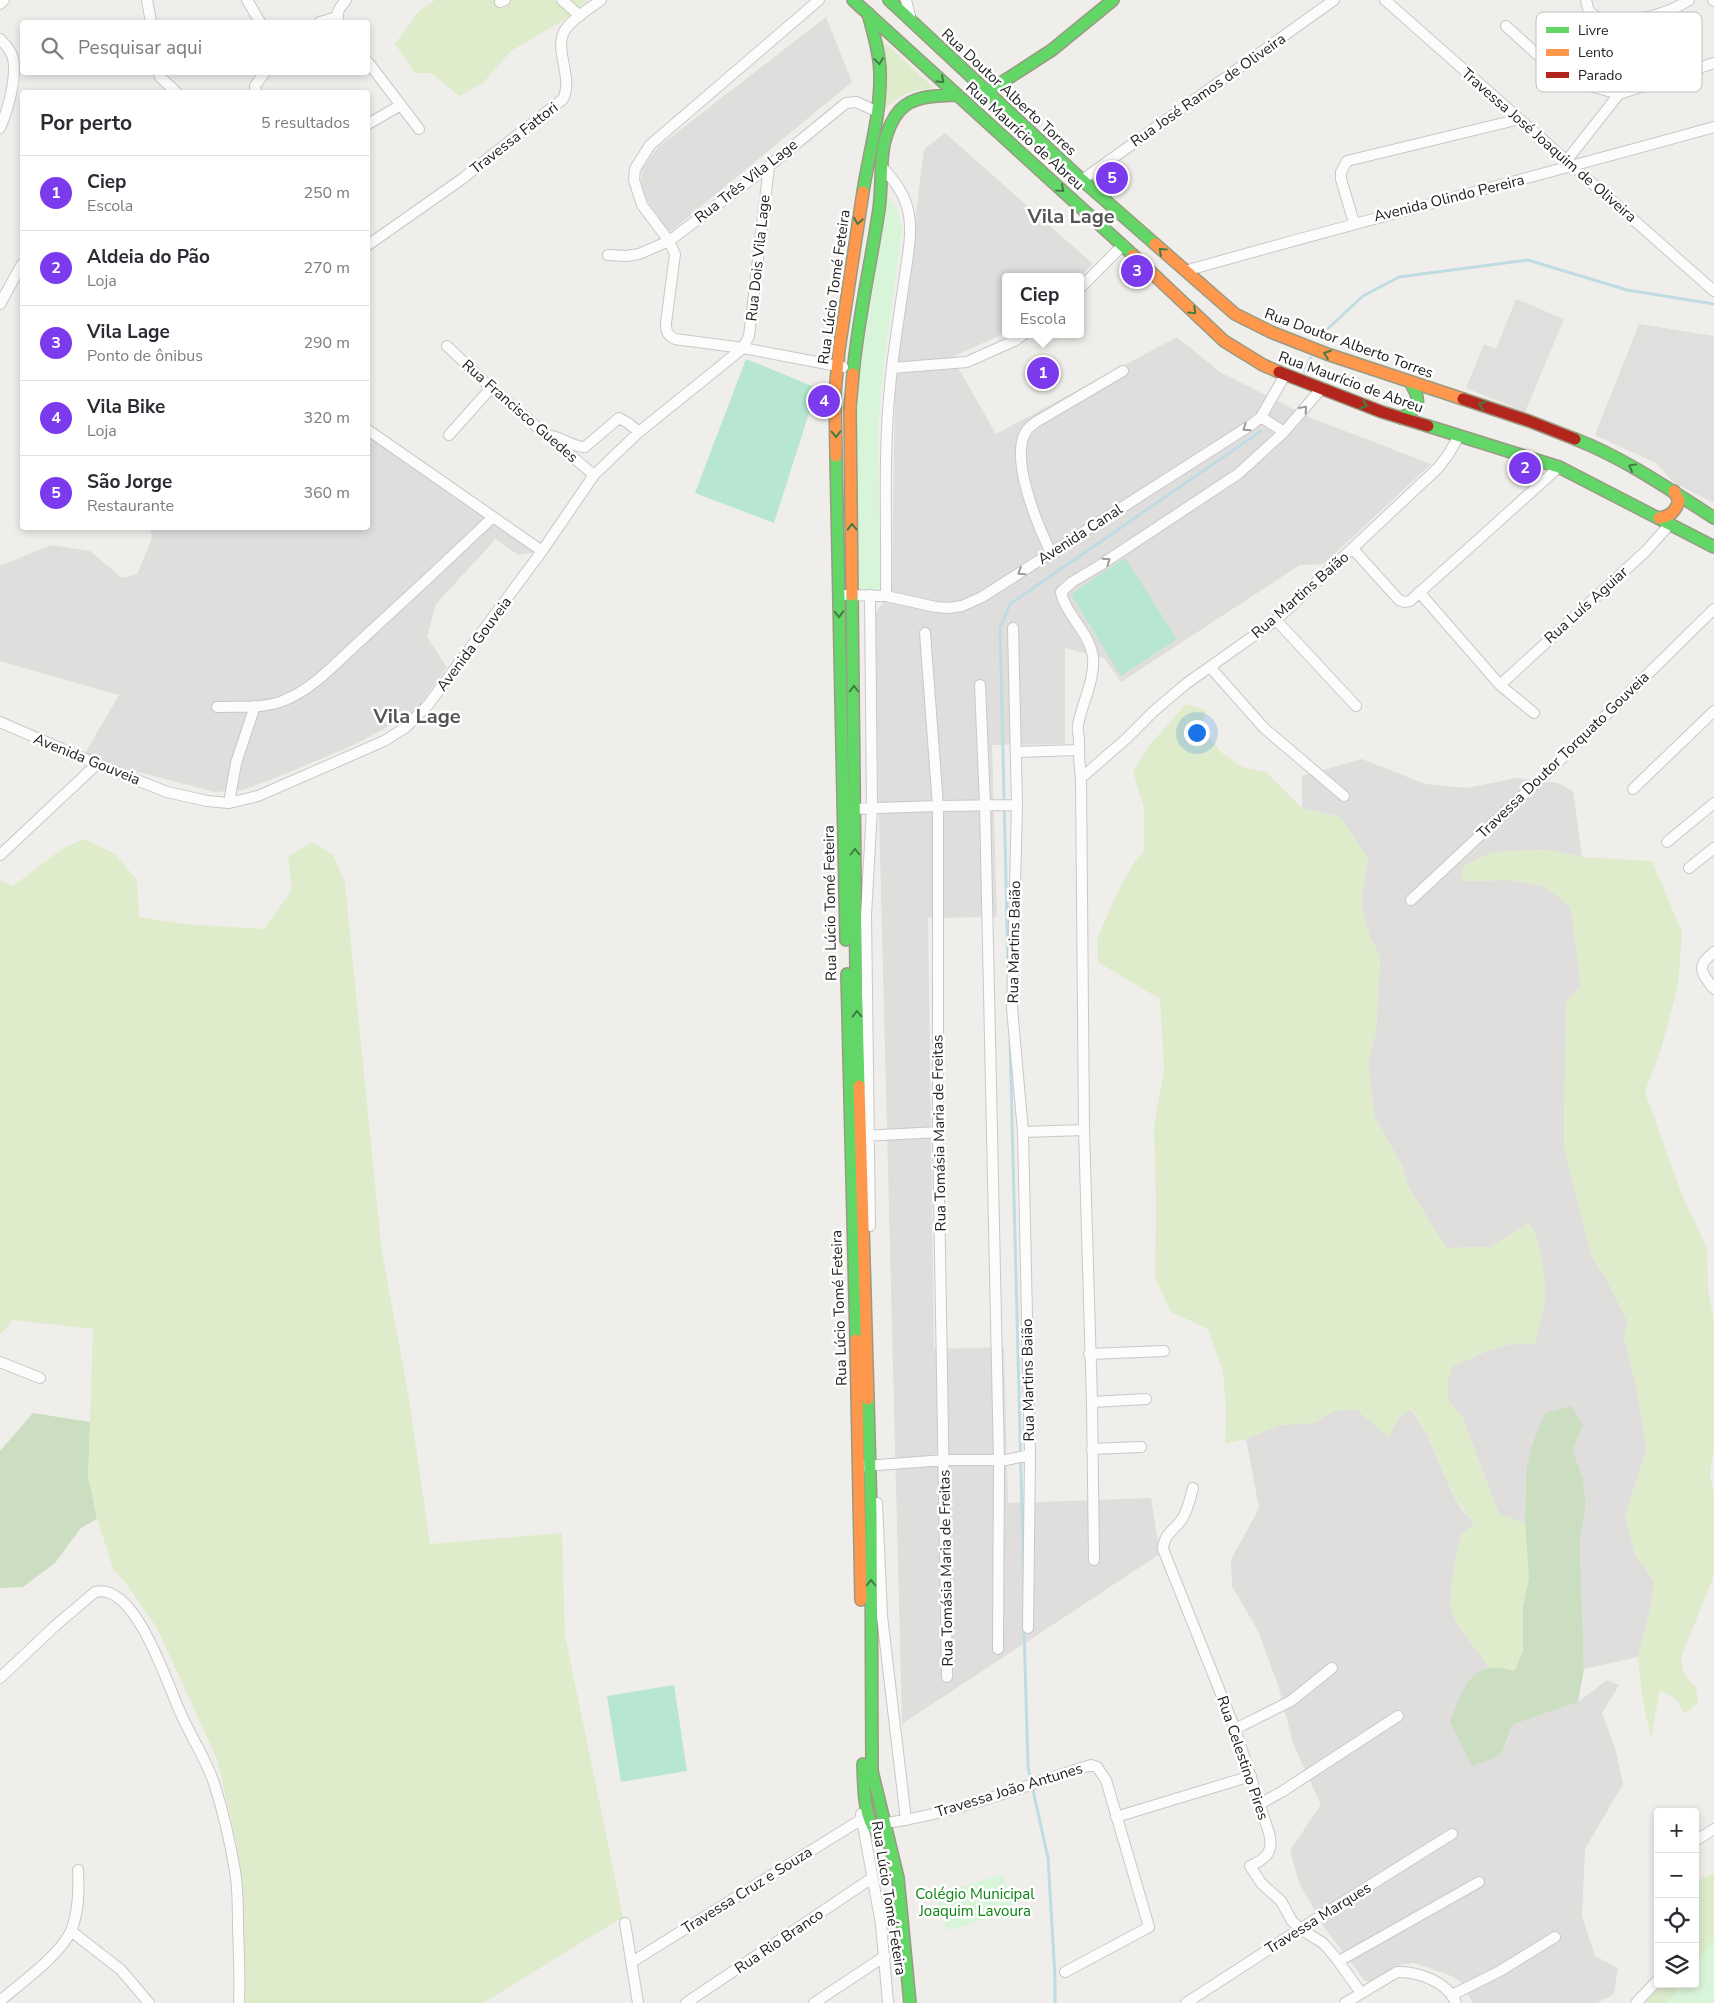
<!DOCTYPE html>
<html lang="pt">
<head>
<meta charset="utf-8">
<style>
  :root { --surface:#fff; --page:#f7f7f7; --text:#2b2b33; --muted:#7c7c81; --line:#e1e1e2; --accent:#7c3aed }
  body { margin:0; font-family:"Nunito Sans",sans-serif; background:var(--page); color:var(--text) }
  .controls { position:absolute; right:15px; bottom:15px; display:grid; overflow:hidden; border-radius:5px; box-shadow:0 2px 8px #0003 }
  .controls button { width:45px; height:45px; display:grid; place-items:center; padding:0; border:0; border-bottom:1px solid var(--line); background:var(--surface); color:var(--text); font:25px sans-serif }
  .you { position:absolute; left:1196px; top:732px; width:18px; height:18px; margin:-12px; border:4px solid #fff; border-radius:50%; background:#1a73e8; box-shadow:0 0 0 8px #1a73e833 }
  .badge { display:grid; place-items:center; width:32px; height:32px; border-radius:50%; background:var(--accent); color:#fff; font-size:16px; font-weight:700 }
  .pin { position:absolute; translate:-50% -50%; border:2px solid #fff; box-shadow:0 1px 5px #0006 }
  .popup { position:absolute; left:1002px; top:273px; width:82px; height:65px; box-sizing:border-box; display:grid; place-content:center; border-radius:5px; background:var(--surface); filter:drop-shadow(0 1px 4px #0005); font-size:16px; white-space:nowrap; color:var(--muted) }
  .popup b { font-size:19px; color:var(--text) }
  .popup::after { content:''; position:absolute; left:50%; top:100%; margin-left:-10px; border:10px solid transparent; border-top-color:var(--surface) }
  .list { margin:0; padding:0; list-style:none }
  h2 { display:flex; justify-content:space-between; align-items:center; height:65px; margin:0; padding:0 20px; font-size:21px }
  h2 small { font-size:16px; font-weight:400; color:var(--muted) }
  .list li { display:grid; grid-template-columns:32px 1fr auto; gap:15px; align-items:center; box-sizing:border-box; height:75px; padding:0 20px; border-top:1px solid var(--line) }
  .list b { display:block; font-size:19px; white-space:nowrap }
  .list p { margin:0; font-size:16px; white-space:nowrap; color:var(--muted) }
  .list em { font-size:16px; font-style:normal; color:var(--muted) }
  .icon { flex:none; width:28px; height:28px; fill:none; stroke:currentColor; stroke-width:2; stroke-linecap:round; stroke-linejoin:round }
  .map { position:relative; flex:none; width:1714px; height:2003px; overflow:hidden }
  .search { position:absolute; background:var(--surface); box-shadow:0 2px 8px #0003; left:20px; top:20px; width:350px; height:55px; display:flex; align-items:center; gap:12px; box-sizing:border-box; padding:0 18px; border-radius:5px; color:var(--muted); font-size:19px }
  .panel { position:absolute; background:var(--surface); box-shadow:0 2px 8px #0003; left:20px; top:90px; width:350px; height:440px; border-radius:5px }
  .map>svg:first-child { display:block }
  .residential { fill:#dfdedc }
  .grass { fill:#deeccb }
  .forest { fill:#ccdec1 }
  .park { fill:#d9f5d9 }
  .pitch { fill:#b7e6d1 }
  .parking { fill:#e0dfde }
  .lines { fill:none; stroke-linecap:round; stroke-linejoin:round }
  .stream { stroke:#bfdce3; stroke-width:3 }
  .street-casing { stroke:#c9c8c7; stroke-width:12 }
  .fast-casing { stroke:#999a82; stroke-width:14 }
  .slow-casing { stroke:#999a82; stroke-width:14 }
  .jam-casing { stroke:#999a82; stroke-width:14 }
  .street { stroke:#fdfcfc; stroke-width:10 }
  .fast { stroke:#63d668; stroke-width:11 }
  .slow { stroke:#ff974d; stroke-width:11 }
  .jam { stroke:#b3261e; stroke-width:11 }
  .oneway { stroke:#427c45 }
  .oneway2 { stroke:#9a9a9a }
  .labels { text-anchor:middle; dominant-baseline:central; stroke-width:5; stroke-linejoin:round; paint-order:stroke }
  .street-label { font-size:15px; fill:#222; stroke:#fff }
  .park-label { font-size:15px; fill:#0c8312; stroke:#fff }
  .district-label { font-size:20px; font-weight:bold; fill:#555; stroke:#fff }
  .key { fill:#fff; stroke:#bdbdbd; stroke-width:1 }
  .key-label { font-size:14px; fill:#222 }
</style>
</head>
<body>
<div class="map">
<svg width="1714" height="2003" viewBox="0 0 1714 2003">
  <rect width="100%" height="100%" fill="#f0eeeb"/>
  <!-- residential -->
  <path class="residential" d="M826,17L852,82L670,232L664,226L641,191L642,169L658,147Z
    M945,133L1093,264L1079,277H1006L1005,333L952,357L996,434L1177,337L1220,372L1311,418L1431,464L1324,564L1300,565L1121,682L1104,658L1065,648V744L992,745L997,917L928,918L934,1349L1004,1347L1008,1503L1151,1498L1160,1554L902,1724L874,616L892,587L895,384L924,149Z
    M368,425L537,552L518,555L493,537L495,540L436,604L427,637L447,667L416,711L358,743L278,777L243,790L215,792L119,767L85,753L119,695L0,661V566L51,545L90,551L122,578L137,574L152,538L150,528H368Z
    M1362,759L1425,784L1467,788L1516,778L1558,783L1573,791L1582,857L1548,850L1493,852L1462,881L1509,880L1544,886L1571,907L1581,987L1566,1001L1564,1147L1592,1257L1606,1278L1628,1322L1624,1336L1637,1389L1647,1449L1625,1517L1636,1556L1654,1581L1650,1611L1638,1657L1584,1669L1580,1541L1586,1503L1583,1478L1573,1451L1583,1425L1526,1471L1525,1523L1499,1514L1462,1417L1448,1400V1379L1453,1366L1489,1350L1515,1343L1535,1344L1529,1223L1491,1247L1446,1248L1409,1188L1402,1166L1374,1116L1368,1062L1376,1032L1380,957L1371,940L1363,914L1362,894L1368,859L1340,817L1302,808V776Z
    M1356,1409L1366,1417L1400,1416L1411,1409L1428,1437L1452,1492L1462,1510L1475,1523L1461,1535L1454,1568L1450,1604L1456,1622L1489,1667L1480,1671L1505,1749L1512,1725L1578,1702L1607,1680L1619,1685L1602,1713L1615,1748L1623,1784L1585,1849L1582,1916L1595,1956L1618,1968L1614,1994L1597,2003H1473L1460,1981L1447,1974L1414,1963L1402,1964L1373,1982L1365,1981L1324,1927L1299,1883L1290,1850L1321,1805L1293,1743L1279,1688L1258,1631L1232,1586L1231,1560L1259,1508L1246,1439L1279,1425L1313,1423L1334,1411Z"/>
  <!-- grass -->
  <path class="grass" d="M435,0H588L564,20L511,51L483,83L459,96L431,73H415L395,44L419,11Z
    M881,39L934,88C911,91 901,92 885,110L887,85Z
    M1186,704L1206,710L1201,728L1222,753L1242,767L1266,772L1302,808L1340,817L1368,859L1362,894L1363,914L1371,940L1380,957L1376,1032L1368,1062L1374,1116L1402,1166L1409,1188L1446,1248L1491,1247L1529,1223C1541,1237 1546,1279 1545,1298C1544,1313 1538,1329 1535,1344L1515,1343L1489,1350L1453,1366L1448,1379V1400L1462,1417L1499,1514L1525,1523L1529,1579L1523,1605V1650L1515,1670L1489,1667L1456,1622L1450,1604L1454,1568L1461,1535L1475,1523C1451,1498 1444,1470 1429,1439C1424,1429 1417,1419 1412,1409L1400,1416L1388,1437L1356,1409L1334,1411L1313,1423L1279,1425L1246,1439L1225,1444L1226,1411L1223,1372L1208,1329L1171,1312L1155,1278L1156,1208L1154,1126L1164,1070L1160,999L1098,962L1097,939L1118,891L1135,861L1144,852V808L1133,772L1148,747Z
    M84,839L115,854L137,880L139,917L184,924L264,929L292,890L288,856L313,842L333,855L345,882L382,1252L409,1398L430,1544L562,1533L565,1635L623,1917L483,2003H240L238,1850L217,1759L157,1628L124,1581L114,1571L97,1519L88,1476L93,1329L13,1320L0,1335V880L13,886L62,849Z
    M1548,850L1582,857L1652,861L1682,932L1678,986L1661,1049L1645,1092L1682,1195L1707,1248L1708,1290L1714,1320V1448L1710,1474L1714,1495V1571L1712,1581L1681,1657L1683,1672L1696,1688L1698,1703L1684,1714L1678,1701L1660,1690L1651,1738L1642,1697L1638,1657L1650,1611L1654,1581L1636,1556L1625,1517L1647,1449L1637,1389L1624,1336L1628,1322L1606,1278L1592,1257L1564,1147L1566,1001L1581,987L1571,907L1544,886L1509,880L1462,881L1463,866L1493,852Z
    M1710,1874H1714V2003H1638L1650,1997L1661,1984H1695V1883Z"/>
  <!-- forest -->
  <path class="forest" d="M1571,1406L1583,1425L1573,1451L1583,1478L1586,1503L1580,1541L1584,1669L1578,1702L1512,1725C1501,1758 1506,1754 1472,1766L1450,1722C1457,1704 1466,1673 1487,1668C1496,1666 1507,1670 1515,1670L1523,1650V1605L1529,1579L1525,1523L1526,1471L1532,1445L1545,1413Z
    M33,1413L90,1422L88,1476L97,1519L81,1528L55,1563L23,1587L0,1588V1451Z"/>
  <!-- park -->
  <path class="park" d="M885,194L897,209L902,229L883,370L878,428L880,587L876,590L860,591L857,589L855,424L858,366Z
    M1003,1874L1014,1910L947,1931L936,1895Z
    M1714,1938V2003H1668L1681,1984H1695V1965Z"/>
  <!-- pitch -->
  <path class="pitch" d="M746,359L817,388L774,523L695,493Z
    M1125,558L1177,639L1121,676L1071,594Z
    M674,1685L687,1771L621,1782L607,1696Z"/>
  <!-- parking -->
  <path class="parking" d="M1516,299L1564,319L1525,412L1466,388L1484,344L1496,349Z
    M1639,324L1714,336V503L1673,482L1656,463L1595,435Z"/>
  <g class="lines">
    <!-- stream -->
    <path class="stream" d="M1322,334L1363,296L1399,277L1528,260L1627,290L1714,304
      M1304,371L1311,358
      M1008,965L1000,628L1010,604L1261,431
      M1010,1041L1024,1590
      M1024,1629L1028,1767L1048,1858L1055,1977V2003"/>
    <!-- street casing -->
    <g class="street-casing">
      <path id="street" d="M147,0L151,22
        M247,0L260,22
        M562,0L580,16
        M819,0L650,145L635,169L634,180L642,205L669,241L675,254L666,323C666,331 667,335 675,339L743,348L843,367
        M906,0L911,20
        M1385,0L1714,291
        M1586,0L1589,12C1595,16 1601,20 1607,21C1631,24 1670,13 1689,0
        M1713,0L1714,1
        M500,2L505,0
        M0,4L4,0
        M320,22L337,17
        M339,22C335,13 340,7 346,0
        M1506,26L1553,69L1568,80L1619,94
        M0,39C5,44 11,50 13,58C17,78 8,110 0,128
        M368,62L419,129
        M159,72L160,77L176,92
        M256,92L255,86L265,72
        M368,124L401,105
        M1567,160L1619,94L1714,63
        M881,166C894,180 906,195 909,215C912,234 908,255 905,275C900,312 893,350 890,387C883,456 887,526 886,596
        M1082,180L1334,0
        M1354,223L1341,179V172L1347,161L1520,119
        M368,245L462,179L563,99C574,77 553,50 565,30C573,18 589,9 601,0
        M608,255L626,256L639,254L669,241L769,166L846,103L856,102L878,112
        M1185,271C1361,221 1538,176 1714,127
        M1080,288L1123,245
        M0,304L22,264
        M447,346L491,388L594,475
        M892,368L967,362L1016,340L1024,334
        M1261,417L1284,432
        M368,430L542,551
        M449,435L491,388
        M545,435C560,435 571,447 585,447L619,418L628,423L639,432
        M1353,549L1399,600L1404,602L1410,601L1559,467
        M1051,553C1038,526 1008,456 1027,430C1029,427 1033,425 1036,422L1123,371
        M1419,592L1500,685L1534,713
        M846,595L886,596L936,607L948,608L962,606L982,597L1251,425L1261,417L1285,375
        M870,595L872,809L866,915L870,1226
        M1276,620L1356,706
        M1013,628L1017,805L1012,1008L1023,1132L1030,1455L1028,1628
        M925,633L938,806V1132L947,1677
        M1210,667L1264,728L1344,796
        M980,685L985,805L999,1460L998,1649
        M1500,685L1646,551L1670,524
        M217,707C239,706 264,709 285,700C313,689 337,662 359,642C404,601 448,560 492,518
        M0,722L97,764L167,792L207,801L229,803L258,796L384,741L405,728L428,705L542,551L594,475L639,432L743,348L749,336L769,166
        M1016,752L1077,750
        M1081,778L1126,739L1154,711L1187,683L1276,620L1438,468L1448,455L1459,436
        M1633,789L1714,711
        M229,803L236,763L255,706
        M848,809L938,806L1017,805
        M1667,842L1714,803
        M0,855L97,764
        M1689,868L1714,848
        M1411,900L1549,771L1714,609
        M1714,952C1695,967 1701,972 1714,989
        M1023,1132L1084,1130
        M863,1136L938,1132
        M1089,1354L1164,1351
        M0,1362L40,1378
        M1092,1402L1146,1399
        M1092,1449L1141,1447
        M864,1466L945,1460H1006L1030,1455
        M1193,1488C1190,1498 1188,1510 1182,1519C1175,1530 1164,1533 1163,1549L1235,1729L1269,1833C1274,1852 1266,1859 1250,1866L1261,1883L1281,1901L1292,1921L1300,1929L1323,1943L1336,1958L1361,1993
        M877,1503L882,1616L906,1820
        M1094,1560L1092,1402L1084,1130L1081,778C1079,765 1079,753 1079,740C1079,735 1077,730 1078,725C1082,703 1095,680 1093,657C1089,631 1065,614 1061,592L1072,582L1099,566L1238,474L1284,432L1322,388
        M0,1678L56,1625L95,1592C136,1581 168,1687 181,1714C191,1737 206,1759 214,1783C223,1811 230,1841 235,1871C238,1889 238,1909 238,1927C239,1952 240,1978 239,2003
        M1235,1729L1291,1701L1332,1668
        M1260,1804L1283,1791L1398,1716
        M861,1814L881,1924L888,2003
        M1116,1817L1251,1776
        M879,1824C952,1815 1020,1787 1091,1765L1097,1767L1106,1780L1149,1927L1065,1972
        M1695,1841L1714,1829
        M625,1923L638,2003
        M71,1931L121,1970L149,2003
        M1339,1961L1479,1882
        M632,1962L862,1819
        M1452,1995L1500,1971L1555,1937
        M0,2001C21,1983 60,1955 71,1931C79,1912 79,1890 78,1870
        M686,2003L872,1878
        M814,2003L885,1956
        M1186,2003L1300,1929L1452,1834
        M1345,2003L1397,1972C1417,1971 1448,1982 1456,2003
        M1636,2003L1658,1980"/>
    </g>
    <!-- fast casing -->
    <g class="fast-casing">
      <path id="fast" d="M853,0L1133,255
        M889,0L1082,180L1155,244
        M987,92L1052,50L1113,0
        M863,192C869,153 881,114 880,74C880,53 873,33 868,13
        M853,374C858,318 871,264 879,209C882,187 880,166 884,144C887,132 891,120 900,110C914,95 938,96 957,95
        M1401,418C1420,408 1422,401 1410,382
        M1428,426L1559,467L1714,547
        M1575,439C1624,458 1669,489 1714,518
        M836,456L846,940
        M852,595L856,974L859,1086
        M847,974L856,1340
        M868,1399L871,1514L872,1771L898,1878L910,2003
        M863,1764C864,1785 863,1816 877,1833C881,1837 885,1840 889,1844"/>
    </g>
    <!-- slow casing -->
    <g class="slow-casing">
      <path id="slow" d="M1155,244L1235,314L1271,332L1327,354L1463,399
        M1133,255L1224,341L1263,365L1279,372
        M836,456L835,393L839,350L863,192
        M1659,518C1671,516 1675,512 1679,501L1674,491
        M852,595L850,408L853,374
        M859,1086L868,1399
        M856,1340L861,1600"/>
    </g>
    <!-- jam casing -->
    <g class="jam-casing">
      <path id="jam" d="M1279,372L1382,412L1428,426
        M1463,399L1529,421L1575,439"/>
    </g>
    <!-- street -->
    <use href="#street" class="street"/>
    <!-- fast -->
    <use href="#fast" class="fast"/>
    <!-- slow -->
    <use href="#slow" class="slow"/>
    <!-- jam -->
    <use href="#jam" class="jam"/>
  </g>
  <!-- one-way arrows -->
  <defs><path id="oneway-chevron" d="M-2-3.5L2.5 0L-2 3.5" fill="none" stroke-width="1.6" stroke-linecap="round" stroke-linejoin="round" transform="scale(1.25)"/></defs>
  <g class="oneway">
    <use href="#oneway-chevron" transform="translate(879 61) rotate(84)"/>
    <use href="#oneway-chevron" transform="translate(941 80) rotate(42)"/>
    <use href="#oneway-chevron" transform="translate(1061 189) rotate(42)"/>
    <use href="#oneway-chevron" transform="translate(858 221) rotate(99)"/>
    <use href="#oneway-chevron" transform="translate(1162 251) rotate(-138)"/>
    <use href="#oneway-chevron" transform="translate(1193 311) rotate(44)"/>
    <use href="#oneway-chevron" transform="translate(1327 354) rotate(-160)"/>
    <use href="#oneway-chevron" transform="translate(1364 405) rotate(21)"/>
    <use href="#oneway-chevron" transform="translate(1482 405) rotate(-162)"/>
    <use href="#oneway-chevron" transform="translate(836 434) rotate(89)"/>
    <use href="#oneway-chevron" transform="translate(1632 467) rotate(-151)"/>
    <use href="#oneway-chevron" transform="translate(852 527) rotate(-91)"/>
    <use href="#oneway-chevron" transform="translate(839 614) rotate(88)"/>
    <use href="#oneway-chevron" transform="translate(854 689) rotate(-90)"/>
    <use href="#oneway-chevron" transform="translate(855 852) rotate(-90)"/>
    <use href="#oneway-chevron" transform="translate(857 1014) rotate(-92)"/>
    <use href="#oneway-chevron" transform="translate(871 1583) rotate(-90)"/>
  </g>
  <g class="oneway2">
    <use href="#oneway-chevron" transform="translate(1304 409) rotate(-49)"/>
    <use href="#oneway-chevron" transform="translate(1246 428) rotate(147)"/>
    <use href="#oneway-chevron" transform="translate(1107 561) rotate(-34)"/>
    <use href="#oneway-chevron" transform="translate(1021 572) rotate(147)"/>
  </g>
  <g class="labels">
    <!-- street labels -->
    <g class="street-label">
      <text transform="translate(1208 90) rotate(-35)">Rua José Ramos de Oliveira</text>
      <text transform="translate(1009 92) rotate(43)">Rua Doutor Alberto Torres</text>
      <text transform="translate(1025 136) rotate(42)">Rua Maurício de Abreu</text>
      <text transform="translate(514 138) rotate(-38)">Travessa Fattori</text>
      <text transform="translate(1549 145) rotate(41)">Travessa José Joaquim de Oliveira</text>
      <text transform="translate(746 181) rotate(-38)">Rua Três Vila Lage</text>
      <text transform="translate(1449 198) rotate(-14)">Avenida Olindo Pereira</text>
      <text transform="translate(758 258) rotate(-84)">Rua Dois Vila Lage</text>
      <text transform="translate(834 287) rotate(-82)">Rua Lúcio Tomé Feteira</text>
      <text transform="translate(1349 343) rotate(20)">Rua Doutor Alberto Torres</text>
      <text transform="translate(1351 382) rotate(20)">Rua Maurício de Abreu</text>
      <text transform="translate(520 411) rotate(41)">Rua Francisco Guedes</text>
      <text transform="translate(1080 534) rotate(-33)">Avenida Canal</text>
      <text transform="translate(1300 595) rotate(-41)">Rua Martins Baião</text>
      <text transform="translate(1586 605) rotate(-42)">Rua Luís Aguiar</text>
      <text transform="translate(474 644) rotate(-53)">Avenida Gouveia</text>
      <text transform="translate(1563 755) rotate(-44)">Travessa Doutor Torquato Gouveia</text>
      <text transform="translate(87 759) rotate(22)">Avenida Gouveia</text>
      <text transform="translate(830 903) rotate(-91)">Rua Lúcio Tomé Feteira</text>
      <text transform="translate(1014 942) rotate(-89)">Rua Martins Baião</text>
      <text transform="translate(939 1133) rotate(-91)">Rua Tomásia Maria de Freitas</text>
      <text transform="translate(839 1308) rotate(-92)">Rua Lúcio Tomé Feteira</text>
      <text transform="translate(1028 1380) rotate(-91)">Rua Martins Baião</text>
      <text transform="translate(946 1568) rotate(-91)">Rua Tomásia Maria de Freitas</text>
      <text transform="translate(1243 1758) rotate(71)">Rua Celestino Pires</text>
      <text transform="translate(1009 1790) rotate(-17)">Travessa João Antunes</text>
      <text transform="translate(747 1890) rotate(-32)">Travessa Cruz e Souza</text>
      <text transform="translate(889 1898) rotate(81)">Rua Lúcio Tomé Feteira</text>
      <text transform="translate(1318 1918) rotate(-32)">Travessa Marques</text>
      <text transform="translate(779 1941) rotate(-34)">Rua Rio Branco</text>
    </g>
    <!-- park labels -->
    <g class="park-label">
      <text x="975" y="1894">Colégio Municipal<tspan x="975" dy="17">Joaquim Lavoura</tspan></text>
    </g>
    <!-- district labels -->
    <g class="district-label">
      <text x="1071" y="216">Vila Lage</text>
      <text x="417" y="716">Vila Lage</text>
    </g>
  </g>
  <!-- legend -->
  <rect x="1536" y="12" width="166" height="80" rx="8" class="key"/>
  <rect x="1546" y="27" width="23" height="6" fill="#63d668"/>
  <rect x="1546" y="49" width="23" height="7" fill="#ff974d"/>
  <rect x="1546" y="72" width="23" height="6" fill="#b3261e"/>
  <g class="key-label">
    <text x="1578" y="35">Livre</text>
    <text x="1578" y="57">Lento</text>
    <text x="1578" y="80">Parado</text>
  </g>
</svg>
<div class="controls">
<button>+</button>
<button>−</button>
<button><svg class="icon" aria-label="locate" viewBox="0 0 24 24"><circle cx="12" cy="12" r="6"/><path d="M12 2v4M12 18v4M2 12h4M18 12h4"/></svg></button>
<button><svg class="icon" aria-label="layers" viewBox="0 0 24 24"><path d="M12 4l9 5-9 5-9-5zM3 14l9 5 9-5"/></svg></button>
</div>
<div class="you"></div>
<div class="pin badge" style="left:1043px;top:373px">1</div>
<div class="popup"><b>Ciep</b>Escola</div>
<div class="pin badge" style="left:1525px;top:468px">2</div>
<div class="pin badge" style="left:1137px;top:271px">3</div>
<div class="pin badge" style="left:824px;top:401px">4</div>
<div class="pin badge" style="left:1112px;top:178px">5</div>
<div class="search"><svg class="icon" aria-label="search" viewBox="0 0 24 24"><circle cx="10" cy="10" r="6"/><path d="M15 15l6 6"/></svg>Pesquisar aqui</div>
<section class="panel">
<h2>Por perto<small>5 resultados</small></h2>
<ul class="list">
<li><span class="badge">1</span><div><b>Ciep</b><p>Escola</p></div><em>250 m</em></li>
<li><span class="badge">2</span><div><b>Aldeia do Pão</b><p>Loja</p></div><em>270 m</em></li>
<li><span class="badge">3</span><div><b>Vila Lage</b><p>Ponto de ônibus</p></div><em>290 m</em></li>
<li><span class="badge">4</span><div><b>Vila Bike</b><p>Loja</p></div><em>320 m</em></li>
<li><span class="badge">5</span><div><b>São Jorge</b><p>Restaurante</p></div><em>360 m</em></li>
</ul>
</section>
</div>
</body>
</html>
